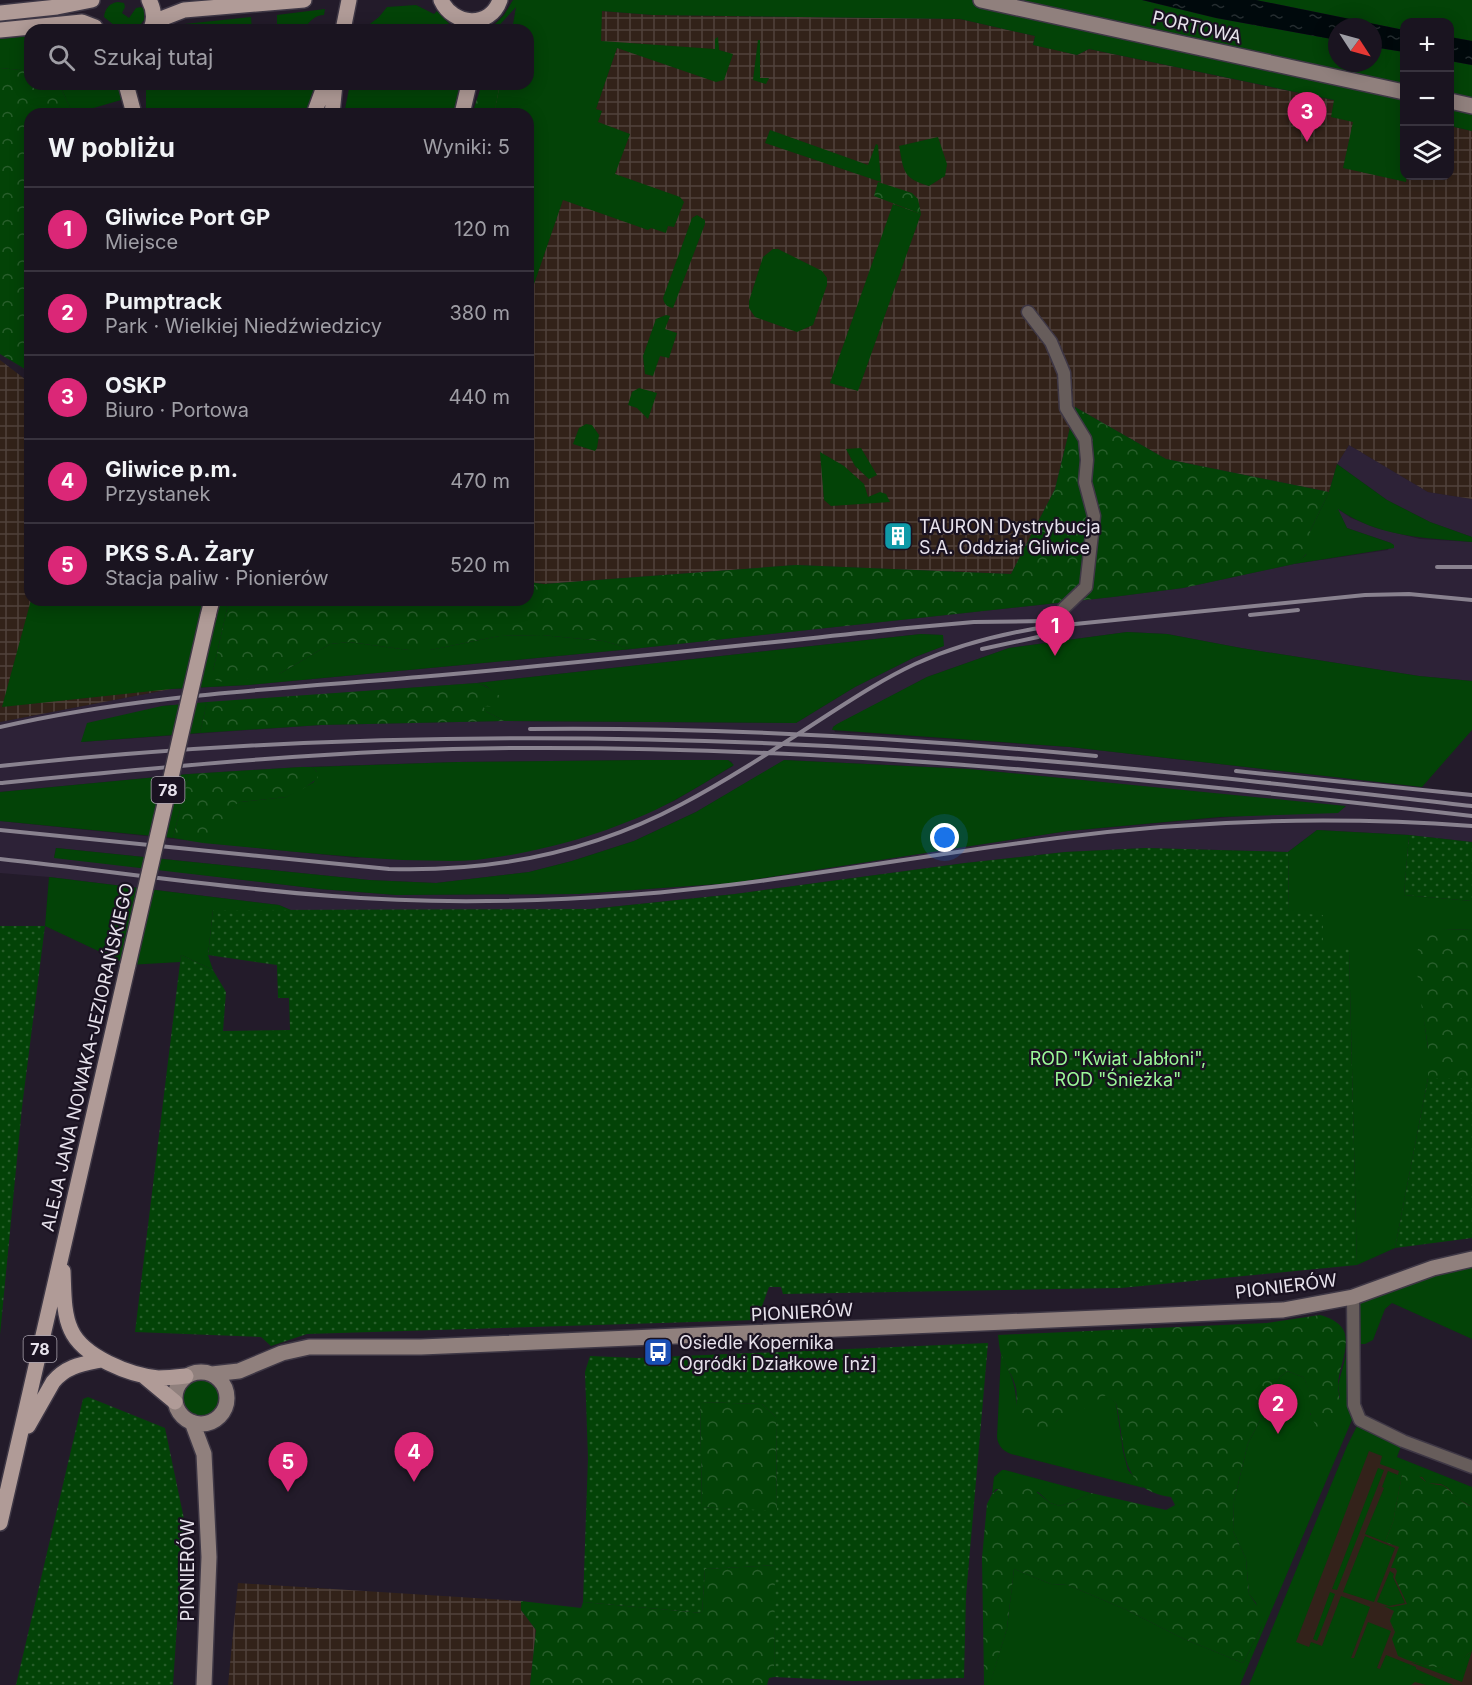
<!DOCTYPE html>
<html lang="pl">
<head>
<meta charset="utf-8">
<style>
  :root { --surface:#1a1420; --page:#27212d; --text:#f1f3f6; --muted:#9f9ea5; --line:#38333e; --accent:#db2777 }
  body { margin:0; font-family:Inter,sans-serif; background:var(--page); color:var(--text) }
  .controls { position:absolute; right:18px; top:18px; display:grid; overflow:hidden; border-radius:12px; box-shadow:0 3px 15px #0003 }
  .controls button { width:54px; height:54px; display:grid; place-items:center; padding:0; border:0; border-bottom:2px solid var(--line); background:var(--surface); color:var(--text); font:30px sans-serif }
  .compass { position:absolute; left:1328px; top:18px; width:54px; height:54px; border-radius:50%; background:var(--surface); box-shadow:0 3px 15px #0003; rotate:126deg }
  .you { position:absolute; left:945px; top:838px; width:21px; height:21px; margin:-15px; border:4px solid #fff; border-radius:50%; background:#1a73e8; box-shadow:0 0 0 9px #1a73e833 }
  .badge { display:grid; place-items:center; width:39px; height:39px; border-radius:50%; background:var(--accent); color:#fff; font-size:20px; font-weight:700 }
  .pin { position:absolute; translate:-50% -50px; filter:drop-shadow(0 2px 3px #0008) }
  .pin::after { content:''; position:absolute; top:32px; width:21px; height:18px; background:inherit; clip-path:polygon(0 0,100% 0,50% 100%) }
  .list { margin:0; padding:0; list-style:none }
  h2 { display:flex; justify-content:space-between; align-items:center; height:78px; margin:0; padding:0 24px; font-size:26px }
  h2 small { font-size:20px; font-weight:400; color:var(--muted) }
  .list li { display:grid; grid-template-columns:39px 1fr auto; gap:18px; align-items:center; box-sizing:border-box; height:84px; padding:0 24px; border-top:2px solid var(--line) }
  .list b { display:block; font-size:22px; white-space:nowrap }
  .list p { margin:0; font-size:20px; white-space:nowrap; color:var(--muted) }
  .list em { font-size:20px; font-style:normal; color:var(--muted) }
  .icon { flex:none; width:33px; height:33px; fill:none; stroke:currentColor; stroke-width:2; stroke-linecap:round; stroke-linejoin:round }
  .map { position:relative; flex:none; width:1472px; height:1685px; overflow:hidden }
  .search { position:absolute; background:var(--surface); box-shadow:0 3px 15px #0003; left:24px; top:24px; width:510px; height:66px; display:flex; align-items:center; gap:15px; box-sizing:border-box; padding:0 21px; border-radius:18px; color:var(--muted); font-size:22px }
  .panel { position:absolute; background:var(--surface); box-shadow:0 3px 15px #0003; left:24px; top:108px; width:510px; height:498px; border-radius:18px }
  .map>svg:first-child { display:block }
  .built { fill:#2d2237; fill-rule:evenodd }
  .industrial { fill:url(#industrial-grid) }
  .education { fill:#33221a }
  .green { fill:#034307 }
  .forest { fill:url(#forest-crowns) }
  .garden { fill:url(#garden-dots); fill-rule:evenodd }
  .water { fill:url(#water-ripples) }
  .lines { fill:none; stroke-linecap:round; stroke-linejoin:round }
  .street-casing { stroke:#3e3745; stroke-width:15 }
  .secondary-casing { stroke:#3e3745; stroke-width:18 }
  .primary-casing { stroke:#3e3745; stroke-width:18 }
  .street { stroke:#675d5b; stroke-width:12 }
  .secondary { stroke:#90807d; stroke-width:15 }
  .primary { stroke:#b09b97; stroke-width:15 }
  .rail { stroke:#89828f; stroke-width:4 }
  .primary-bridge-casing { stroke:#3e3745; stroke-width:18; stroke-linecap:butt }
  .primary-bridge { stroke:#b09b97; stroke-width:15 }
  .labels { text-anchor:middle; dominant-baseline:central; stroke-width:4.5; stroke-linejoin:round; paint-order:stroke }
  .shield { fill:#1a1221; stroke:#aaa4af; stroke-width:1.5 }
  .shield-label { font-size:16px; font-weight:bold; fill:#e7e2ec }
  .street-label { font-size:18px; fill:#e7e2ec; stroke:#1a1221 }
  .poi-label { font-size:18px; fill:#e7e2ec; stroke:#1a1221; text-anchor:start }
  .park-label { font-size:18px; fill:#9bf898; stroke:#1a1221 }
</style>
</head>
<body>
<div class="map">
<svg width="1472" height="1685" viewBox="0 0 1472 1685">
  <defs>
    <pattern id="industrial-grid" width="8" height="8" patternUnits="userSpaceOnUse" patternTransform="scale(1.5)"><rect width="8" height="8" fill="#322219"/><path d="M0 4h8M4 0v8" fill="none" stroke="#50423b"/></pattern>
    <pattern id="forest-crowns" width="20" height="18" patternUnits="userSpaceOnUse" patternTransform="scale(1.5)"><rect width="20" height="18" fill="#034307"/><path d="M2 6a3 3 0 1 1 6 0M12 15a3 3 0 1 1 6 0" fill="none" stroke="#285e2b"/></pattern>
    <pattern id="garden-dots" width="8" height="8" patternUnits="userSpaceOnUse" patternTransform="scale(1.5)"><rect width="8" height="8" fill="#034307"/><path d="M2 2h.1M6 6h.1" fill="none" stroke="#285e2b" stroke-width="1.8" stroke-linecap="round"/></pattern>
    <pattern id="water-ripples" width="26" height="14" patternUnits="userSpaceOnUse" patternTransform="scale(1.5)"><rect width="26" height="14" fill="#00090c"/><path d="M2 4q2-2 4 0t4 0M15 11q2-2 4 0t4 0" fill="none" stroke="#252d30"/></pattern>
  </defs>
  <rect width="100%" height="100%" fill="#231b2a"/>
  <!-- built -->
  <path class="built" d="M1349,445L1428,492L1472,499V537L1430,522L1387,500L1337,464Z
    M1329,492L1338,509L1351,518L1376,528L1420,539L1472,542V681L1419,676L1241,648L1167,634L1127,632L1009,648L927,677L833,727L835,732L1070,747L1472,793V842L1409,835L1317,830L1288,852L1146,848L1065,852L965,863L735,894L591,909L293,911L279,905L49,877L0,873V821L356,858L624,822L674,801L733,766L732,762L728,760H641L457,762L301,767L189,774L0,792V722L171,689L249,685L632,649L1113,597L1183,588L1294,564L1388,550L1391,543L1347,528ZM921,634L942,635L943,646L915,657L855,687L796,723L504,721L321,725L81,742L162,706L477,683ZM785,760L969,769L1346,807L1068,831L732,883L578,894L396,895L320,889L54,857L56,848L369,880L436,883L529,872L572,861L634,841L696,812Z"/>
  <!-- industrial -->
  <path class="industrial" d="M601,11L653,15L960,19L1035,36L1033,44L1077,55L1089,49L1404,115V176H1450V126L1472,131V499L1428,492L1349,445L1337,464L1329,492L1166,459L1075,407L1055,489L1011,574L796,565L544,584L528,582V114H491L497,84H528V30H509Z
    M0,360L30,383V600H190L171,689L0,722Z
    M238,1583L521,1601V1610L536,1630L530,1685H228Z"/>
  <!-- education -->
  <path class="education" d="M1361,1446L1472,1489V1685H1261Z"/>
  <!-- green -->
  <path class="green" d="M513,0H1142L1216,18L1337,40V63H1373V47L1404,52V176H1407L1406,182L1343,168L1353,122L1331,117L1334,100L1089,49L1077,55L1033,45L1035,36L960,19L653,15L602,11L601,41L715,49V39L718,37L719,50L733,54L724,80L716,82L617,48L596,109L602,111L598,122L630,134L615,174L680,197L684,202L674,227L668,226L666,233L651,228L648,230L563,200L533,287L528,285V114H494L500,84H528V30H512L516,7L495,30H489L504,15Z
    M1256,0H1472V41L1450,37V22H1404V30Z
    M118,2L124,3L125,7L122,13L129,18L136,8L141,7L144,9V20L136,30H120L104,17C105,9 109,3 118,2Z
    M416,5L434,14L437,11L455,30H362L379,17L387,7Z
    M325,9L324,15C315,15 310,21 305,28L317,30H277V15Z
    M251,17L252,30H171L175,25Z
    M30,36V71L0,68V39Z
    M758,40H760V78H769L766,84L753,80Z
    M1450,61L1472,65V131L1450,126Z
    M59,84H119L121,100L73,114Z
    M146,84H315L308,114H146Z
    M350,84H459V94L454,114H344Z
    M770,130L868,165L876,144L878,145L881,182L765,143Z
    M938,137L947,164L945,176L929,186C902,178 904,171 899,146Z
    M893,204L921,214L858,391L830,383Z
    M697,215L705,220V224L673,308C667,307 664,304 663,298L692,218Z
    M773,249H778L822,271L827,278V285L813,325L797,332L755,317L749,308V301L763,257Z
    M666,315L670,316L665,329L677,333L669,358L660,356L653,376L645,374L643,356L656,319Z
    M639,388L657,393L648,419L637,408L628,405L632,392Z
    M586,424L592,425L599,435L597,448L595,451L573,444L579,428Z
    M861,448L877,475L869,479L855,466L846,449Z
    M820,452L844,466L864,484L868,497L880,492L886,494L890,502L831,506L824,500Z
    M1337,464L1387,500L1430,522L1472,537V542C1425,538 1378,537 1338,509L1347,528L1391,543L1394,545V548L1294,564L1306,555L1310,531L1329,492Z
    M31,600H229L213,671L279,674L330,644L349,642L409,650H430L499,636L542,635L604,641L632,649L249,685L171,689L2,707Z
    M1127,632L1167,634L1241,648L1419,676L1472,681V730L1422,787L1070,747L832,730L833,727L837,724L927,677L1009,648Z
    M921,634L943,635L944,646L915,657L855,687L796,723L504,721L487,712L482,706L503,700L486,686L477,683Z
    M207,702L200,733L81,742L87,723L162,706Z
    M641,760H728L734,765C714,777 695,789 675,800C617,831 541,853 475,860C451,862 427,860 403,860C336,857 270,849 203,843L235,804L240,802L286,797L314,782L317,772L312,767L457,762Z
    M784,760L969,769L1346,806L1338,813L1220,817L1068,831L732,883L578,894L396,895L320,889L54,858L56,848L369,880L436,883L529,872L572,861L634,841L696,812Z
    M189,774L173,838L0,821V792Z
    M1317,830L1409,835L1404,895L1472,901V930L1444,929L1418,952V973L1428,1049V1078L1395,1248L1357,1265L1349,950L1323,949L1289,913L1288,852Z
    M49,877L279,905L293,911L213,910L208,955L213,970L181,955L180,962L128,965L45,926Z
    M1472,1259V1339L1392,1303L1385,1309L1373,1340L1365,1344H1349L1347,1397L1354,1415L1240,1685H984V1682L991,1680L1007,1628L1014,1569L1051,1584L1068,1585L1127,1610L1182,1638L1243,1663L1262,1626L1256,1603L1249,1594L1246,1559L1233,1531L1234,1501L1248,1443L1265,1411L1268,1396L1280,1377L1287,1371L1303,1377C1311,1389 1310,1401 1310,1415L1340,1398L1338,1385L1349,1344L1353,1297Z
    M1001,1354C1010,1374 1017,1384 1016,1407L1055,1423L1064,1414L1077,1411L1106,1394L1116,1403L1123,1451L1128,1470L1144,1488L1011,1454C1003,1451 998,1446 997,1437Z
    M182 1398a19 19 0 1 1 38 0a19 19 0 1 1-38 0Z
    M1360,1420L1403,1441L1397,1457L1472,1487V1507L1457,1498L1448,1488L1441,1484L1427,1483L1422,1477L1402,1475L1393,1522L1385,1542L1365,1534L1384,1488L1382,1487L1388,1471L1398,1475L1399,1471L1380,1464L1382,1456L1369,1451L1296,1642L1309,1647L1311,1642L1322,1646L1341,1596L1370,1607L1351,1658H1354L1368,1622L1391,1631L1377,1668L1380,1669L1386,1655L1416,1667V1669L1453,1685H1426L1415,1682L1411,1685H1249L1347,1446Z
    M1378,1468L1384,1470L1337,1590L1332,1589Z
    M1002,1470H1005L1091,1493L1075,1501L1060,1506L1050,1503L1038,1492L996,1489L992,1494L994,1477Z
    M1365,1536L1395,1548L1374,1602L1343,1592Z
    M1390,1571L1394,1574L1393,1577L1405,1603L1389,1606L1377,1602Z
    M1330,1592L1335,1594L1317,1641L1313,1639Z
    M1472,1651L1462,1682L1410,1662C1443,1669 1445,1672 1472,1651Z"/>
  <!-- forest -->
  <path class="forest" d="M0,68L30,71V84H59L73,114H30V372L0,354Z
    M482,84H500L494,114H472Z
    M878,182L912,193L918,199L921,214L874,196Z
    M1075,407L1166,459L1329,492L1310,531C1316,547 1307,555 1294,564L1183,588L1113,597L632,649L604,641L542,635L499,636L430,650H409L349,642L330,644L279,674L218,682L214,678L213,671L229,600H528V582L544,584L796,565L1011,574L1055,489Z
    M477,683C491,687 500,698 513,704L498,707L483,706L487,712L504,721L321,725L200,733L207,702Z
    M301,767H312L317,772L318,778L300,791L286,797L240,802C228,807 229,818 223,827C219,833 209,838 203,843L173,838L189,774Z
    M1444,929L1472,930V1078H1428C1428,1069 1428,1059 1428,1050C1427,1028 1410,960 1420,944C1426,935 1435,933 1444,929Z
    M1320,1315C1329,1317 1343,1324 1345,1334C1349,1352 1338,1368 1338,1386C1339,1394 1340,1401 1340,1409C1339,1416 1339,1422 1334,1427C1329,1432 1324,1430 1317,1428C1315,1423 1311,1418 1310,1413C1308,1400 1311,1390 1303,1377L1287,1371L1280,1377L1268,1396L1265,1411L1248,1443L1234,1501L1233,1531L1246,1559L1249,1594L1262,1613V1626L1243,1663L1182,1638L1127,1610L1068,1585L1051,1584L1014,1569L1007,1628L991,1681L984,1682L982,1558L987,1504L992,1494L1004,1485L1018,1482L1028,1485L1050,1503L1060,1506L1075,1501L1091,1493L1166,1510L1175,1505L1171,1497C1117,1490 1126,1443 1116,1403L1106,1395C1099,1399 1092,1404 1085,1408C1068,1417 1059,1412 1050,1433C1036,1439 1017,1435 1016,1416C1015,1407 1018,1397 1016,1388C1013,1375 1005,1366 1001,1354C999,1348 999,1341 998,1335L1267,1323Z
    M700,1402L762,1404L776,1417L777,1512L702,1507Z
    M1408,1471C1420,1474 1422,1481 1429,1483C1436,1486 1442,1483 1448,1489C1456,1496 1461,1502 1472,1507V1651C1466,1655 1460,1662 1453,1665C1439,1672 1411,1662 1398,1656L1392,1639L1395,1632L1390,1621L1394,1611L1384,1606L1392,1607L1407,1604L1395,1578L1397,1571L1395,1568H1391L1399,1547L1385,1542L1393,1522L1402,1475Z
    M776,1565L774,1677L769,1678L767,1685H530L536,1630L521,1610V1601L581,1608L583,1602L702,1613L705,1569Z"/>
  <!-- garden -->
  <path class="garden" d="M1409,835L1472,842V901L1404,895Z
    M1146,848L1288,852L1289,913L1323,915V949H1349L1357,1265L1121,1288L783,1294L781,1287H769L757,1320L307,1334L271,1346L261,1337L135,1332L181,955L213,970L226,992L223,1031L290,1030L289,998H278L277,965L208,955L213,910L591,909L735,894L965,863L1065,852Z
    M0,926H45L22,1107L0,1335Z
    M1428,1078H1472V1238L1395,1248Z
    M988,1343L966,1596L964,1678L854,1681L774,1677L775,1565L705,1569L702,1613L583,1602L588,1458L585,1372L590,1356L637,1358ZM700,1402L762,1404L776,1417L777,1511L702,1507Z
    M88,1397L165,1428L184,1519L173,1685H16L83,1399Z"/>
  <!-- water -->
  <path class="water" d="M1142,0H1256L1404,30V52L1373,47V27H1337V40L1216,18Z
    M1450,37L1472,41V65L1450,61Z"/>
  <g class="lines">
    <!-- street casing -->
    <g class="street-casing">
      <path id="street" d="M1028,312L1051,342L1064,373L1066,408L1085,439L1087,460L1085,482L1094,516L1086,587L1064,608
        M1353,1297L1354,1405L1360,1420L1403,1441L1472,1467"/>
    </g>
    <!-- secondary casing -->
    <g class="secondary-casing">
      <path id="secondary" d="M981,0L1404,92
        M1450,101L1472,106
        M175 1398a26 26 0 1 1 52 0a26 26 0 1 1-52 0Z
        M212,1374L239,1371L282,1353L309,1347H421L1283,1310L1353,1297L1433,1268L1472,1259
        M192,1422L204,1454L209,1557L204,1685"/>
    </g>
    <!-- primary casing -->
    <g class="primary-casing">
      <path id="primary" d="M149,0C154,9 155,19 151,29
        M441,0C453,26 490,29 500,0
        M0,13L57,7L92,0
        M153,22L184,10L304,0
        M0,30L82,22L95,27
        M343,30L349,0
        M126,84L134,114
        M314,114L325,84
        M332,114L335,84
        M462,114L469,84
        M208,616L212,600
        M63,1271C64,1290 63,1313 71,1330C83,1357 130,1375 158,1378C167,1378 177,1377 186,1376
        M145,1377L175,1402
        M28,1426L53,1382C66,1366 82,1364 101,1360
        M0,1523L128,965"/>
    </g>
    <!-- street -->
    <use href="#street" class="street"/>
    <!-- secondary -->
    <use href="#secondary" class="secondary"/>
    <!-- primary -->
    <use href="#primary" class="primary"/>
    <!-- rail -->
    <path class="rail" d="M1437,567H1472
      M1250,615L1298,610
      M982,649L1038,637
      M0,727C138,695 278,689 419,677C582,663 745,645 907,628L974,622L1045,621
      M530,729C719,727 908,738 1096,756
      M0,766C339,729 682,731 1022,759C1172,771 1322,789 1472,806
      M1236,771L1472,795
      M0,783C173,766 344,749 518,748C837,746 1155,779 1472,816
      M0,830L389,869C491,872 592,852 682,804C733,777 781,745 829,714C857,696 885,678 915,664C957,645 1000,634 1045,627L1365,595L1409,594L1472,600
      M0,859C111,871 221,888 332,896C431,904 531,902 629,895C773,884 914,856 1057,838C1194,820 1334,816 1472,826"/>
    <!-- primary-bridge casing -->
    <g class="primary-bridge-casing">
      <path id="primary-bridge" d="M128,965L208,616"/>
    </g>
    <!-- primary-bridge -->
    <use href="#primary-bridge" class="primary-bridge"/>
  </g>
  <!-- icons -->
  <defs>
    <g id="building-square" transform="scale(1.5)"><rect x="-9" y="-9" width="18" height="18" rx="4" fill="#0f9aa8" stroke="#1a1221"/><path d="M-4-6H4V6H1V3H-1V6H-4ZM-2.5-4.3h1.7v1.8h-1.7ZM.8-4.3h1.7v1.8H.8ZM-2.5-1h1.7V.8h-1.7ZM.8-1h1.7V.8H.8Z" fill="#fff"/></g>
    <g id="bus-square" transform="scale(1.5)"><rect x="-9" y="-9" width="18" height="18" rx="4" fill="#1a4fb4" stroke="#1a1221"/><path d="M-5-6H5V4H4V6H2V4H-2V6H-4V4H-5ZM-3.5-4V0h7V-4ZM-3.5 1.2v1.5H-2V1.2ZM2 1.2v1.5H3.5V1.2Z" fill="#fff"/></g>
  </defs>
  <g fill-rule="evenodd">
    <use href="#building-square" x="898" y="536"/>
    <use href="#bus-square" x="658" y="1352"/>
  </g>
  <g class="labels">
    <!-- shield labels -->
    <g class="shield">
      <rect x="151.5" y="777" width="33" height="26" rx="4.5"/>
      <rect x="23.5" y="1336" width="33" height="26" rx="4.5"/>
    </g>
    <g class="shield-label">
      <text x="168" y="790">78</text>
      <text x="40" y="1349">78</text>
    </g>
    <!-- street labels -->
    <g class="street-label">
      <text transform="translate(1197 27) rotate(13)">PORTOWA</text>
      <text transform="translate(87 1057) rotate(-77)">ALEJA JANA NOWAKA-JEZIORAŃSKIEGO</text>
      <text transform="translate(1286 1286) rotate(-7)">PIONIERÓW</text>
      <text transform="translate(802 1312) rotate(-3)">PIONIERÓW</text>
      <text transform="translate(187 1570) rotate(-90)">PIONIERÓW</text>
    </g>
    <!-- poi labels -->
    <g class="poi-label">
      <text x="919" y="526">TAURON Dystrybucja<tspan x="919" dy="21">S.A. Oddział Gliwice</tspan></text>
      <text x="679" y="1342">Osiedle Kopernika<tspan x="679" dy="21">Ogródki Działkowe [nż]</tspan></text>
    </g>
    <!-- park labels -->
    <g class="park-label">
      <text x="1118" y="1058">ROD "Kwiat Jabłoni",<tspan x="1118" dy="21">ROD "Śnieżka"</tspan></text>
    </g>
  </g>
</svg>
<div class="controls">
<button>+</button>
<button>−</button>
<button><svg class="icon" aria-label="layers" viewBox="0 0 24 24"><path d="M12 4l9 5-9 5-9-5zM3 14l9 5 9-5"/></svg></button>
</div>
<svg class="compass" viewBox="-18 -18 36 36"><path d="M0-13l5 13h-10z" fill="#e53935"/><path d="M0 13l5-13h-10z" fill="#9f9ea5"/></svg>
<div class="you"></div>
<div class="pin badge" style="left:1055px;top:656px">1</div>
<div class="pin badge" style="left:1278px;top:1434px">2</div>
<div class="pin badge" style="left:1307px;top:142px">3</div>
<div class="pin badge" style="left:414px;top:1482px">4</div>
<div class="pin badge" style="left:288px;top:1492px">5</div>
<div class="search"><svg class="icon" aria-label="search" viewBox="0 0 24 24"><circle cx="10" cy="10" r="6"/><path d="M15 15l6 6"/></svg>Szukaj tutaj</div>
<section class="panel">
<h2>W pobliżu<small>Wyniki: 5</small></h2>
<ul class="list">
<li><span class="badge">1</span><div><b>Gliwice Port GP</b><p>Miejsce</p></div><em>120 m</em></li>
<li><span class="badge">2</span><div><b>Pumptrack</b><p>Park · Wielkiej Niedźwiedzicy</p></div><em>380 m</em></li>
<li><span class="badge">3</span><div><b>OSKP</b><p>Biuro · Portowa</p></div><em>440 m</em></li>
<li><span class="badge">4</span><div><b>Gliwice p.m.</b><p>Przystanek</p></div><em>470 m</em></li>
<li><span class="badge">5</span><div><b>PKS S.A. Żary</b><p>Stacja paliw · Pionierów</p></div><em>520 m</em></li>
</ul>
</section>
</div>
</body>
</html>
